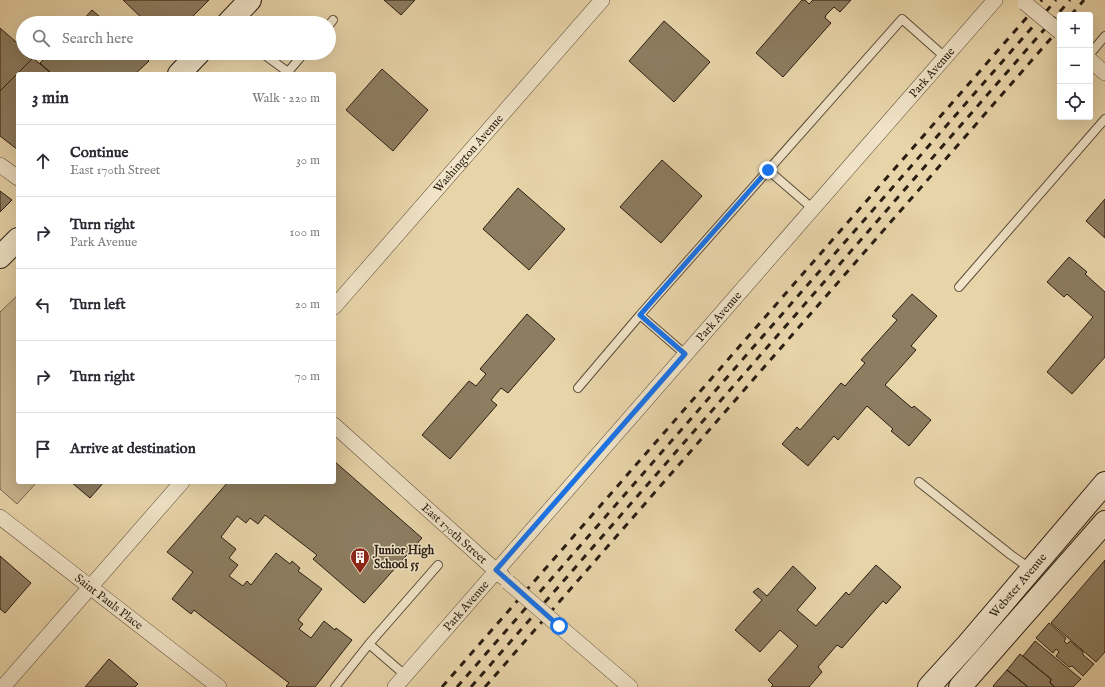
<!DOCTYPE html>
<html lang="en">
<head>
<meta charset="utf-8">
<style>
  :root { --surface:#fff; --page:#f2f2f3; --text:#2b2b33; --muted:#7c7c81; --line:#e1e1e2 }
  body { margin:0; font-family:"IM FELL English",serif; background:var(--page); color:var(--text) }
  .controls { position:absolute; right:12px; top:12px; display:grid; overflow:hidden; border-radius:4px; box-shadow:0 4px 16px #0002 }
  .controls button { width:36px; height:36px; display:grid; place-items:center; padding:0; border:0; border-bottom:1px solid var(--line); background:var(--surface); color:var(--text); font:20px sans-serif }
  .stop { position:absolute; width:12px; height:12px; margin:-9px; border:3px solid #1a73e8; border-radius:50%; background:#fff }
  .stop.end { background:#1a73e8; border-color:#fff; box-shadow:0 1px 4px #0008 }
  .list { margin:0; padding:0; list-style:none }
  h2 { display:flex; justify-content:space-between; align-items:center; height:52px; margin:0; padding:0 16px; font-size:17px }
  h2 small { font-size:13px; font-weight:400; color:var(--muted) }
  .list li { display:grid; grid-template-columns:26px 1fr auto; gap:12px; align-items:center; box-sizing:border-box; height:72px; padding:0 16px; border-top:1px solid var(--line) }
  .list b { display:block; font-size:15px; white-space:nowrap }
  .list p { margin:0; font-size:13px; white-space:nowrap; color:var(--muted) }
  .list em { font-size:13px; font-style:normal; color:var(--muted) }
  .icon { flex:none; width:22px; height:22px; fill:none; stroke:currentColor; stroke-width:2; stroke-linecap:round; stroke-linejoin:round }
  .map { position:relative; flex:none; width:1105px; height:687px; overflow:hidden }
  .search { position:absolute; background:var(--surface); box-shadow:0 4px 16px #0002; left:16px; top:16px; width:320px; height:44px; display:flex; align-items:center; gap:10px; box-sizing:border-box; padding:0 14px; border-radius:22px; color:var(--muted); font-size:15px }
  .panel { position:absolute; background:var(--surface); box-shadow:0 4px 16px #0002; left:16px; top:72px; width:320px; height:412px; border-radius:4px }
  .map>svg:first-child { display:block }
  .green { fill:#c8b590; stroke:#796a52 }
  .building { fill:#8d7d61; stroke:#2a1e13 }
  .lines { fill:none; stroke-linecap:round; stroke-linejoin:round }
  .service-casing { stroke:#5a4c38; stroke-width:10 }
  .minor-casing { stroke:#5a4c38; stroke-width:16 }
  .secondary-casing { stroke:#2a1e13; stroke-width:24 }
  .service { stroke:#f0e3c7; stroke-width:8 }
  .minor { stroke:#f0e3c7; stroke-width:15 }
  .secondary { stroke:#f0e3c7; stroke-width:22 }
  .rail { stroke:#2a1e13; stroke-width:3; stroke-dasharray:7 7; stroke-linecap:butt }
  .minor-bridge-casing { stroke:#5a4c38; stroke-width:16; stroke-linecap:butt }
  .minor-bridge { stroke:#f0e3c7; stroke-width:15 }
  .route { stroke:#1a73e8; stroke-width:5 }
  .labels { text-anchor:middle; dominant-baseline:central; stroke-width:3; stroke-linejoin:round; paint-order:stroke }
  .street-label { font-size:12px; fill:#2a1e13; stroke:#f0e3c7 }
  .poi-label { font-size:12px; font-weight:bold; fill:#2a1e13; stroke:#f0e3c7; text-anchor:start }
</style>
</head>
<body>
<div class="map">
<svg width="1105" height="687" viewBox="0 0 1105 687">
  <rect width="100%" height="100%" fill="#e8d4a9"/>
  <filter id="stains"><feTurbulence type="fractalNoise" baseFrequency=".005" numOctaves="4"/><feColorMatrix values="0 0 0 0 .2 0 0 0 0 .09 0 0 0 0 .02 0 0 0 .5 -.17"/></filter>
  <radialGradient id="worn" r=".72"><stop offset=".6" stop-color="#630" stop-opacity="0"/><stop offset="1" stop-color="#630" stop-opacity=".3"/></radialGradient>
  <!-- green -->
  <path class="green" d="M18,295V482H37L17,504L0,489V312Z"/>
  <!-- building -->
  <path class="building" d="M123,0H209L186,23H147Z
    M384,0H415L401,15Z
    M802,0H805L809,4L813,0H851L840,12L834,7L826,15L825,18L831,23L783,77L756,53Z
    M92,10L107,23H80Z
    M664,21L710,62L674,102L629,61Z
    M0,28L23,48V53H28L33,58L0,91Z
    M50,53H140L149,61L135,74H52L40,63Z
    M33,58L52,74H18V150L0,136V91Z
    M382,69L428,110L393,151L346,110Z
    M662,160L702,196L661,243L620,207Z
    M518,188L565,229L529,270L483,229Z
    M0,191L12,200L0,212Z
    M1105,199V238L1086,221Z
    M1069,257L1087,272L1085,274L1105,292V357L1072,394L1047,372L1093,317L1067,294L1064,297L1047,282Z
    M912,294L937,316L911,346L916,350L885,385L912,408L914,406L931,420L909,446L891,431L893,429L867,406L838,440L834,436L808,466L782,444L797,427L800,430L841,383L845,386L865,363L861,360L897,320L892,316Z
    M527,314L555,339L508,393L501,388L491,400L497,405L450,459L422,435L469,381L476,386L486,374L480,369Z
    M334,461L422,538L364,603L313,559L317,555L265,515L258,524L250,518L246,523L237,516L221,537L236,549L229,558L238,565L229,576L243,586L247,581L251,585L276,553L290,564L292,561L300,568L298,571L322,589L298,620L303,624L299,629L311,638L324,621L335,630L336,628L352,640L315,687H287L286,686L289,683L200,615L194,610L191,614L172,599L193,572L167,552L228,482H334Z
    M71,482H104L90,498Z
    M0,556L31,583L5,613L0,609Z
    M1105,560V652L1096,662L1051,623Z
    M876,565L901,587L886,604L883,601L842,648L837,645L818,667L822,672L809,687H771L773,685L768,680L798,646L780,630L760,652L735,630L762,600L753,592L758,588L767,596L793,566L816,588L797,610L816,626L846,592L849,595Z
    M1049,623L1066,638L1064,641L1067,644L1070,641L1083,652V655L1094,664L1083,676L1072,666L1069,667L1056,656L1059,652L1056,649L1053,653L1036,638Z
    M1035,641L1081,679L1073,687H1055L1050,683L1051,679L1023,656Z
    M1020,654L1051,679L1050,683L1055,687H1028L1007,670Z
    M109,659L138,684L135,687H85Z
    M1007,670L1028,687H994L993,686Z"/>
  <g class="lines">
    <!-- service casing -->
    <g class="service-casing">
      <path id="service" d="M329,25L333,20
        M262,53L288,72L304,53
        M1090,54L1105,36
        M768,170L812,208
        M959,287L1105,119
        M685,354L640,315L902,19L945,57
        M578,388L640,315
        M919,482L1011,555L1031,569
        M405,675L369,644L438,565
        M335,687L369,644"/>
    </g>
    <!-- minor casing -->
    <g class="minor-casing">
      <g id="minor">
        <path d="M1090,60L1105,73"/>
        <path d="M0,165L18,178"/>
        <path id="s1" d="M334,307L602,0"/>
        <path id="s2" d="M334,425L503,577"/>
        <path id="s3" d="M0,517L219,687"/>
        <path d="M559,626L630,687"/>
        <path d="M3,687L182,482"/>
        <path id="s4" d="M395,687L995,0"/>
      </g>
    </g>
    <!-- secondary casing -->
    <g class="secondary-casing">
      <g id="secondary">
        <path d="M228,23L250,0"/>
        <path d="M179,74L199,53"/>
        <path d="M0,257L18,239"/>
        <path id="s5" d="M929,687L968,644L1105,483"/>
        <path d="M960,687L1105,522"/>
      </g>
    </g>
    <!-- service -->
    <use href="#service" class="service"/>
    <!-- minor -->
    <use href="#minor" class="minor"/>
    <!-- secondary -->
    <use href="#secondary" class="secondary"/>
    <!-- rail -->
    <path class="rail" d="M1071,15L1084,0
      M442,687L1042,0
      M457,687L1056,0
      M471,687L1070,0
      M485,687L1060,28"/>
    <!-- minor-bridge casing -->
    <g class="minor-bridge-casing">
      <path id="minor-bridge" d="M1025,3L1060,32
        M508,582L559,626"/>
    </g>
    <!-- minor-bridge -->
    <use href="#minor-bridge" class="minor-bridge"/>
  </g>
  <g class="lines">
    <!-- route -->
    <path class="route" d="M559,626L496,570L685,354L640,315L768,170"/>
  </g>
  <!-- icons -->
  <defs>
    <g id="building-pin" transform="scale(1)"><path d="M0 17L-7.5 6A9.5 9.5 0 1 1 7.5 6Z" fill="#8f2418" stroke="#f0e3c7"/><path d="M-4-6H4V6H1V3H-1V6H-4ZM-2.5-4.3h1.7v1.8h-1.7ZM.8-4.3h1.7v1.8H.8ZM-2.5-1h1.7V.8h-1.7ZM.8-1h1.7V.8H.8Z" fill="#fff"/></g>
  </defs>
  <g fill-rule="evenodd">
    <use href="#building-pin" x="360" y="557"/>
  </g>
  <g class="labels">
    <!-- street labels -->
    <g class="street-label">
      <text stroke="none"><textPath href="#s4" startOffset="816">Park Avenue</textPath></text>
      <text stroke="none"><textPath href="#s1" startOffset="204">Washington Avenue</textPath></text>
      <text stroke="none"><textPath href="#s4" startOffset="492">Park Avenue</textPath></text>
      <text stroke="none"><textPath href="#s2" startOffset="162">East 170th Street</textPath></text>
      <text stroke="none"><textPath href="#s5" startOffset="135">Webster Avenue</textPath></text>
      <text stroke="none"><textPath href="#s3" startOffset="138">Saint Pauls Place</textPath></text>
      <text stroke="none"><textPath href="#s4" startOffset="108">Park Avenue</textPath></text>
    </g>
    <!-- poi labels -->
    <g class="poi-label">
      <text x="374" y="550">Junior High<tspan x="374" dy="14">School 55</tspan></text>
    </g>
  </g>
  <rect width="100%" height="100%" filter="url(#stains)"/>
  <rect width="100%" height="100%" fill="url(#worn)"/>
</svg>
<div class="controls">
<button>+</button>
<button>−</button>
<button><svg class="icon" aria-label="locate" viewBox="0 0 24 24"><circle cx="12" cy="12" r="6"/><path d="M12 2v4M12 18v4M2 12h4M18 12h4"/></svg></button>
</div>
<div class="stop" style="left:559px;top:626px"></div>
<div class="stop end" style="left:768px;top:170px"></div>
<div class="search"><svg class="icon" aria-label="search" viewBox="0 0 24 24"><circle cx="10" cy="10" r="6"/><path d="M15 15l6 6"/></svg>Search here</div>
<section class="panel">
<h2>3 min<small>Walk · 220 m</small></h2>
<ul class="list">
<li><svg class="icon" aria-label="ahead" viewBox="0 0 24 24"><path d="M12 20V5M6 11l6-6 6 6"/></svg><div><b>Continue</b><p>East 170th Street</p></div><em>30 m</em></li>
<li><svg class="icon" aria-label="right" viewBox="0 0 24 24"><path d="M7 20v-9h11M14 6l5 5-5 5"/></svg><div><b>Turn right</b><p>Park Avenue</p></div><em>100 m</em></li>
<li><svg class="icon" aria-label="left" viewBox="0 0 24 24"><path d="M17 20v-9H6M10 6l-5 5 5 5"/></svg><div><b>Turn left</b></div><em>20 m</em></li>
<li><svg class="icon" aria-label="right" viewBox="0 0 24 24"><path d="M7 20v-9h11M14 6l5 5-5 5"/></svg><div><b>Turn right</b></div><em>70 m</em></li>
<li><svg class="icon" aria-label="arrive" viewBox="0 0 24 24"><path d="M6 21V4h12l-3 4 3 4H6"/></svg><div><b>Arrive at destination</b></div></li>
</ul>
</section>
</div>
</body>
</html>
